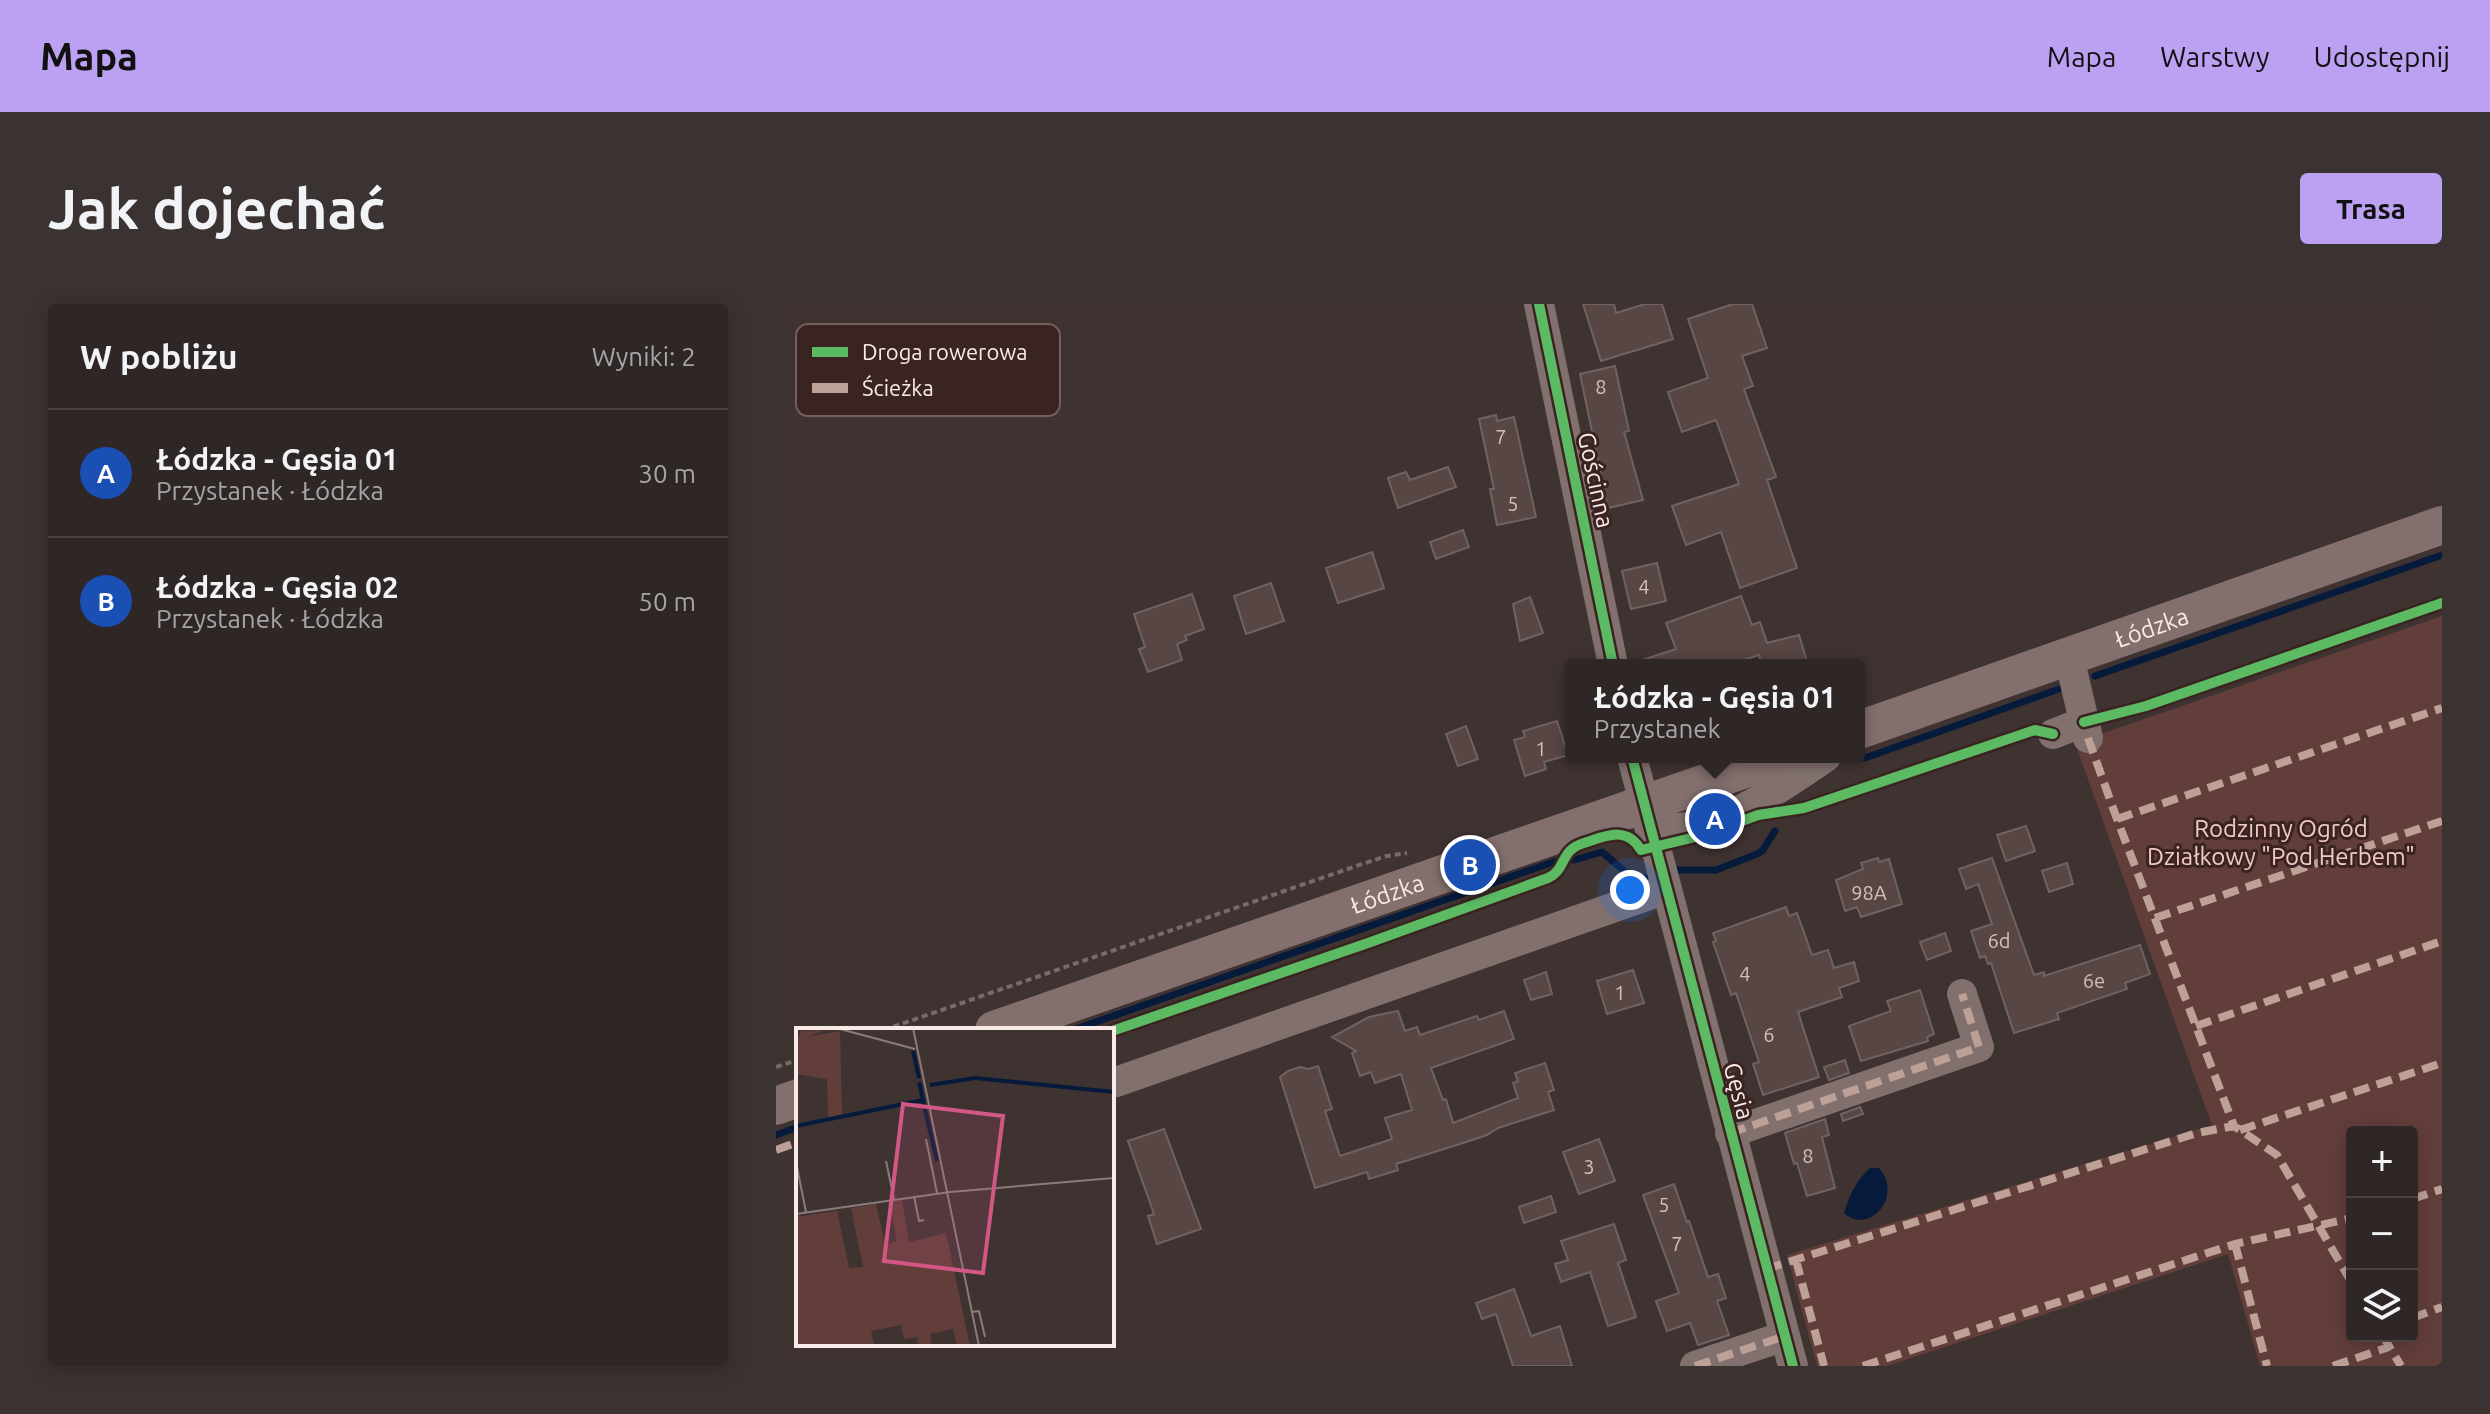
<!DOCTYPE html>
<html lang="pl">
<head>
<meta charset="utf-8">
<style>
  :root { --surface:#2f2626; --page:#3b3232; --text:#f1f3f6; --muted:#a7a5a7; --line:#4a4343; --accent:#bca0f2 }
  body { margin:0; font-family:Ubuntu,sans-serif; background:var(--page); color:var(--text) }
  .controls { position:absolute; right:24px; bottom:24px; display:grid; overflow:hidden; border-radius:8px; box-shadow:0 4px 20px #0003 }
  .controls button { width:72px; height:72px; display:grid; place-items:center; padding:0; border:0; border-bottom:2px solid var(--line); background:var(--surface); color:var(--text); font:40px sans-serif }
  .you { position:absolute; left:854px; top:586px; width:28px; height:28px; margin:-20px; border:6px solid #fff; border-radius:50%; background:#1a73e8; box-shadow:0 0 0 12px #1a73e833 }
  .badge { display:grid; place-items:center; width:52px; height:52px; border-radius:50%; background:var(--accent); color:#fff; font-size:26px; font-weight:700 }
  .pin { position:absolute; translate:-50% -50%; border:4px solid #fff; box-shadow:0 2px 8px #0006 }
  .popup { position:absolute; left:789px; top:355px; width:300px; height:104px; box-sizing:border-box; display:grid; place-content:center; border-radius:8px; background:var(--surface); filter:drop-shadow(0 2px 6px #0005); font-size:26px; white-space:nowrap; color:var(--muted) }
  .popup b { font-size:30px; color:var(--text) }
  .popup::after { content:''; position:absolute; left:50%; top:100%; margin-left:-16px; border:16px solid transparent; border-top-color:var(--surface) }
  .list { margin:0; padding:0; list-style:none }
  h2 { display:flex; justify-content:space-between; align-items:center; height:104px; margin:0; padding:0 32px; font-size:34px }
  h2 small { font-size:26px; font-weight:400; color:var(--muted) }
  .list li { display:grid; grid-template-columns:52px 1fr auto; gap:24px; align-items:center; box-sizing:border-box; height:128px; padding:0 32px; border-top:2px solid var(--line) }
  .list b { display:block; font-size:30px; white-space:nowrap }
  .list p { margin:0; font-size:26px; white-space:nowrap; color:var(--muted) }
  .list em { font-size:26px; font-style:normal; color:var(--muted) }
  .icon { flex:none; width:44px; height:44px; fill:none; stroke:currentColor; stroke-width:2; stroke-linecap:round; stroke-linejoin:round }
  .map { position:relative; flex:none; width:1666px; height:1062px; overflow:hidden; border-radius:8px }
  header { display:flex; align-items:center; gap:48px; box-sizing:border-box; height:112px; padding:0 40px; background:var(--accent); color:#111 }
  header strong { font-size:38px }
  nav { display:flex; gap:44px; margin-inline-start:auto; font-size:28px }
  .intro { display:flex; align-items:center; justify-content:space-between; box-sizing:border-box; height:192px; padding:0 48px }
  h1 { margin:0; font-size:56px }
  .button { padding:20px 36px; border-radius:8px; background:var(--accent); color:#111; font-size:28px; font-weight:700 }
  main { display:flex; gap:48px; padding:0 48px }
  aside { flex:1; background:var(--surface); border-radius:8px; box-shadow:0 4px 20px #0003 }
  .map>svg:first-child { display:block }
  .green { fill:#623e3b; fill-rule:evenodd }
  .water { fill:#061b3b }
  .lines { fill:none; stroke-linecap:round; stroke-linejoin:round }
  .stream { stroke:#061b3b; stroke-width:7 }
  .building { fill:#584645; stroke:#6e6362; stroke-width:2 }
  .path { stroke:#786a69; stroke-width:4; stroke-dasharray:6 4; stroke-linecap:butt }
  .minor { stroke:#81706e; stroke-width:30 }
  .major { stroke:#826f6e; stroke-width:38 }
  .quiet { stroke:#bda197; stroke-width:8; stroke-dasharray:16 8; stroke-linecap:butt }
  .cycleway-casing { stroke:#3a2422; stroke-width:15 }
  .cycleway { stroke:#5cba63; stroke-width:10 }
  .labels { text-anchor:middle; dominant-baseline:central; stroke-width:6; stroke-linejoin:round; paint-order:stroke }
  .number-label { font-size:20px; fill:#d1c1bf }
  .street-label { font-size:24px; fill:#f9eae8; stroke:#3a2422 }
  .park-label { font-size:24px; fill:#f3c8c3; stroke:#3a2422 }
  .inset-river { fill:none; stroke:#061b3b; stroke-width:4 }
  .inset-road { fill:none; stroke:#897c7b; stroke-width:2 }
  .view { fill:#d25785; fill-opacity:0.15; stroke:#d25785; stroke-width:4 }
  .inset-edge { fill:none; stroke:#f9eae8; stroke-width:4 }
  .key { fill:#3a2422; stroke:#735f5d; stroke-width:2 }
  .key-label { font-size:22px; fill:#f9eae8 }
</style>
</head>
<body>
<header>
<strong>Mapa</strong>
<nav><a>Mapa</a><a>Warstwy</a><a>Udostępnij</a></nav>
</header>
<div class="intro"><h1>Jak dojechać</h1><a class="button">Trasa</a></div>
<main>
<aside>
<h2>W pobliżu<small>Wyniki: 2</small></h2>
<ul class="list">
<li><span class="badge" style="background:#1a4fb4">A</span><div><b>Łódzka - Gęsia 01</b><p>Przystanek · Łódzka</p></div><em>30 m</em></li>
<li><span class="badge" style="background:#1a4fb4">B</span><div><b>Łódzka - Gęsia 02</b><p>Przystanek · Łódzka</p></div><em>50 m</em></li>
</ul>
</aside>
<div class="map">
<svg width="1666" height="1062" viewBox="0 0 1666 1062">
  <rect width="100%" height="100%" fill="#3f3332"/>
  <!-- green -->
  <path class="green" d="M1666,312V1062H1484L1452,950L1111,1062H1041L1011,951L1436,821L1299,439ZM1576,828H1636V1032H1576Z"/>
  <!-- water -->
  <path class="water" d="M1094,864H1103C1128,892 1093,932 1068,909C1074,891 1079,877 1094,864Z"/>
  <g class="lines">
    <!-- stream -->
    <path class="stream" d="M1319,372L1666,251
      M1089,454L1283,385
      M798,556L826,548L853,571L869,574
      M899,566H940L981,550L986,547L999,527
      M297,726L780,557
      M0,831L22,823"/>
  </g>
  <!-- building -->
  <path class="building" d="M807,0H838L840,9L869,0H886L897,35L825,57Z
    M957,0H976L991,44L966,52L977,82L968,85L1000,173L991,176L1021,264L964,284L945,228L910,241L896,202L963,180L940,116L906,128L892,88L932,74L912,15Z
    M839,62L853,127L848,128L867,196L832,204L804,70Z
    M720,111L721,117L738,113L760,213L721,221L714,185H718L703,115Z
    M672,163L680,183L622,204L612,174L630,168L634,176Z
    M687,226L693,243L660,255L654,238Z
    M596,248L608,284L562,299L550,264Z
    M881,259L890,297L855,305L846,267Z
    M495,279L508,317L470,330L458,292Z
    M416,290L428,325L409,332L411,336L401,340L406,356L372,368L363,345L369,343L358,310Z
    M965,292L976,321L984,318L991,339L1023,331L1032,361H986L983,351L952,361H863V357L900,345L890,319Z
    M754,293L767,329L744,337L737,300Z
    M781,417L792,451L768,458L770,465L749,472L738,436L749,433L747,427Z
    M690,422L702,455L682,462L670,430Z
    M1250,522L1259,547L1230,557L1221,531Z
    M1102,554L1103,558L1113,555L1126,600L1085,613L1081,603L1069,607L1060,576L1087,565L1085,559Z
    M1216,554L1258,671L1268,668V672L1364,641L1374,670L1349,679L1351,685L1281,709L1283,715L1238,729L1215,659L1212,660L1209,652L1204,654L1195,627L1216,620L1202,580L1190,585L1183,565Z
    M1291,559L1297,580L1273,588L1266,567Z
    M1010,603L1013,612L1021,609L1036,651L1052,646L1058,664L1078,658L1083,677L1063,684L1066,693L1022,708L1043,773L987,791L977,760L983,758L960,689L955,691L937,638L940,637L937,629Z
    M1169,629L1175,647L1151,656L1144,638Z
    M857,666L868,699L831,710L821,677Z
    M770,668L776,690L755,696L748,676Z
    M1144,686L1158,730L1151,733L1152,737L1085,757L1073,722L1115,707L1111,697Z
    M622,707L629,727L641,723L644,731L701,712L703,716L728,707L738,735L655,764L667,796L670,795L677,819L742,794L737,779L742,777L739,769L769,759L778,786L772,788L778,806L722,824L711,831L684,840L620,860L622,866L593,875L591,868L539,884L504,773L512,767L524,763L533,765L542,762L556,805L549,807L564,852L616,835L609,814L636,806L625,770L599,779L595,768L584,772L576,749L580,747L556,733L593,713Z
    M1069,756L1073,769L1053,776L1048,763Z
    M1084,803L1087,810L1067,817L1065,810Z
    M1049,815L1053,831L1046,833L1059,884L1031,892L1021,859L1018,860L1009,829Z
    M388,825L425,925L381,940L372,912L378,910L352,837Z
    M823,835L839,877L803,890L787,848Z
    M898,880L911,918L913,917L932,973L942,970L950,994L941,997L953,1031L922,1041L914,1019L891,1027L880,997L903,989L867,891Z
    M775,892L780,908L748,919L743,903Z
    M838,920L850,956L842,959L860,1013L832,1022L814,968L785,978L779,960L792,956L785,937Z
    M738,985L755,1032L784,1022L796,1062H737L720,1010L706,1015L700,999Z"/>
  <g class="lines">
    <!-- path -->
    <path class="path" d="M108,726L586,560L611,552L631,549
      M0,763L22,756"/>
    <!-- minor -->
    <path class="minor" d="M763,0L837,361
      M1293,353L1312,434
      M1277,430L1308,418
      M856,453L1017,1062
      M873,522C885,523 898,525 911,523C960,516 1010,480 1050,453
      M340,778L890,585
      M954,829L1203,743L1186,690
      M919,1062L1009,1032"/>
    <!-- major -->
    <g class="major">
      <path id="s1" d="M1083,426L1666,221"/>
      <path id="s2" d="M218,726L1004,453"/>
      <path d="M0,802L22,794"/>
    </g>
    <!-- quiet -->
    <path class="quiet" d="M1312,434L1341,515L1458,822
      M1341,515L1666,404
      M1379,614L1666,517
      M1420,722L1666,637
      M1464,826L1666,759
      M954,829L1203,743L1186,690
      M0,846L22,838
      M1636,895L1666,885
      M1459,940L1491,1062
      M1020,956L1048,1062
      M990,965L1421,829L1458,822L1501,851L1576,979
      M1636,1014L1666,1003
      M1607,1032L1625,1062
      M919,1062L1009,1032
      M1087,1062L1459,940L1576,914
      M1557,1062L1613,1043"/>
    <!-- cycleway casing -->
    <g class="cycleway-casing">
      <path id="cycleway" d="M763,0L837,361
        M1308,418L1370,402L1666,299
        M856,453L1017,1062
        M336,727L592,639L772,574C788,566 785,554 796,545C800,541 808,539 814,537C834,530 852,524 865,546L928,531L982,511L1028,504L1259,426L1277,430"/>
    </g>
    <!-- cycleway -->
    <use href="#cycleway" class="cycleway"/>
  </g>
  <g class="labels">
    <!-- number labels -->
    <g class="number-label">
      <text x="825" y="82">8</text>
      <text x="725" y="132">7</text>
      <text x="737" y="199">5</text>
      <text x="868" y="282">4</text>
      <text x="765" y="444">1</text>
      <text x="1093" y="588">98A</text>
      <text x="1223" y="636">6d</text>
      <text x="969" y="669">4</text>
      <text x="1318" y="676">6e</text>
      <text x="844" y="688">1</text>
      <text x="993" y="730">6</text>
      <text x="1032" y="851">8</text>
      <text x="813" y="862">3</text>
      <text x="888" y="900">5</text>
      <text x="901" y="939">7</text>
    </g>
    <!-- street labels -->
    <g class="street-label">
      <text transform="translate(820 176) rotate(78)">Gościnna</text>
      <text stroke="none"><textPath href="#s1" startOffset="310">Łódzka</textPath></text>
      <text stroke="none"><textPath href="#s2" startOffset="416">Łódzka</textPath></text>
      <text transform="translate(963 787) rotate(75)">Gęsia</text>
    </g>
    <!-- park labels -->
    <g class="park-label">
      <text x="1505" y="524">Rodzinny Ogród<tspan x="1505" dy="28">Działkowy "Pod Herbem"</tspan></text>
    </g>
  </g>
  <!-- overview -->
  <g transform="translate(20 724)">
    <rect width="318" height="318" fill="#3f3332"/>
    <path d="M28,2L12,9L44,3L46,87L32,89L31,51L0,46V4L3,9L5,3ZM106,172L113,214L150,205L174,318H161L157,301L134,306L136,318H123L121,309L108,311L105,297L75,303L78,318L0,316V189L41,183L53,240L67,239L55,180L80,176L89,216L101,213L93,174Z" fill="#623e3b"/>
    <path class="inset-river" d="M117,23L123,50M134,57L179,50L318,64M127,73L141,133M0,98L127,72L123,54"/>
    <path class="inset-road" d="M117,0L183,318M0,1H44L119,21M130,111L141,165M90,133L98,171M0,134L10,184M118,168L123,193L128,192M0,186L154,164L318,150M176,284L183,283L189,309"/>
    <path class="view" d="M107,76L207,88L187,245L88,233Z"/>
    <rect width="318" height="318" class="inset-edge"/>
  </g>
  <!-- legend -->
  <rect x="20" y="20" width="264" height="92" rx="12" class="key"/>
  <rect x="36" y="43" width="36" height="10" fill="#5cba63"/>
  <rect x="36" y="79" width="36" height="10" fill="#bda197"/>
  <g class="key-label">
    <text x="86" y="56">Droga rowerowa</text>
    <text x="86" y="92">Ścieżka</text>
  </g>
</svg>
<div class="controls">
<button>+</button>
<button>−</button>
<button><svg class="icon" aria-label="layers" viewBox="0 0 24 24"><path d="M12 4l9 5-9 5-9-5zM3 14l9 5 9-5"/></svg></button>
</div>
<div class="you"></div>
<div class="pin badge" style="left:939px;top:515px;background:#1a4fb4">A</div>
<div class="popup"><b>Łódzka - Gęsia 01</b>Przystanek</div>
<div class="pin badge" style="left:694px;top:561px;background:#1a4fb4">B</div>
</div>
</main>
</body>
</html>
